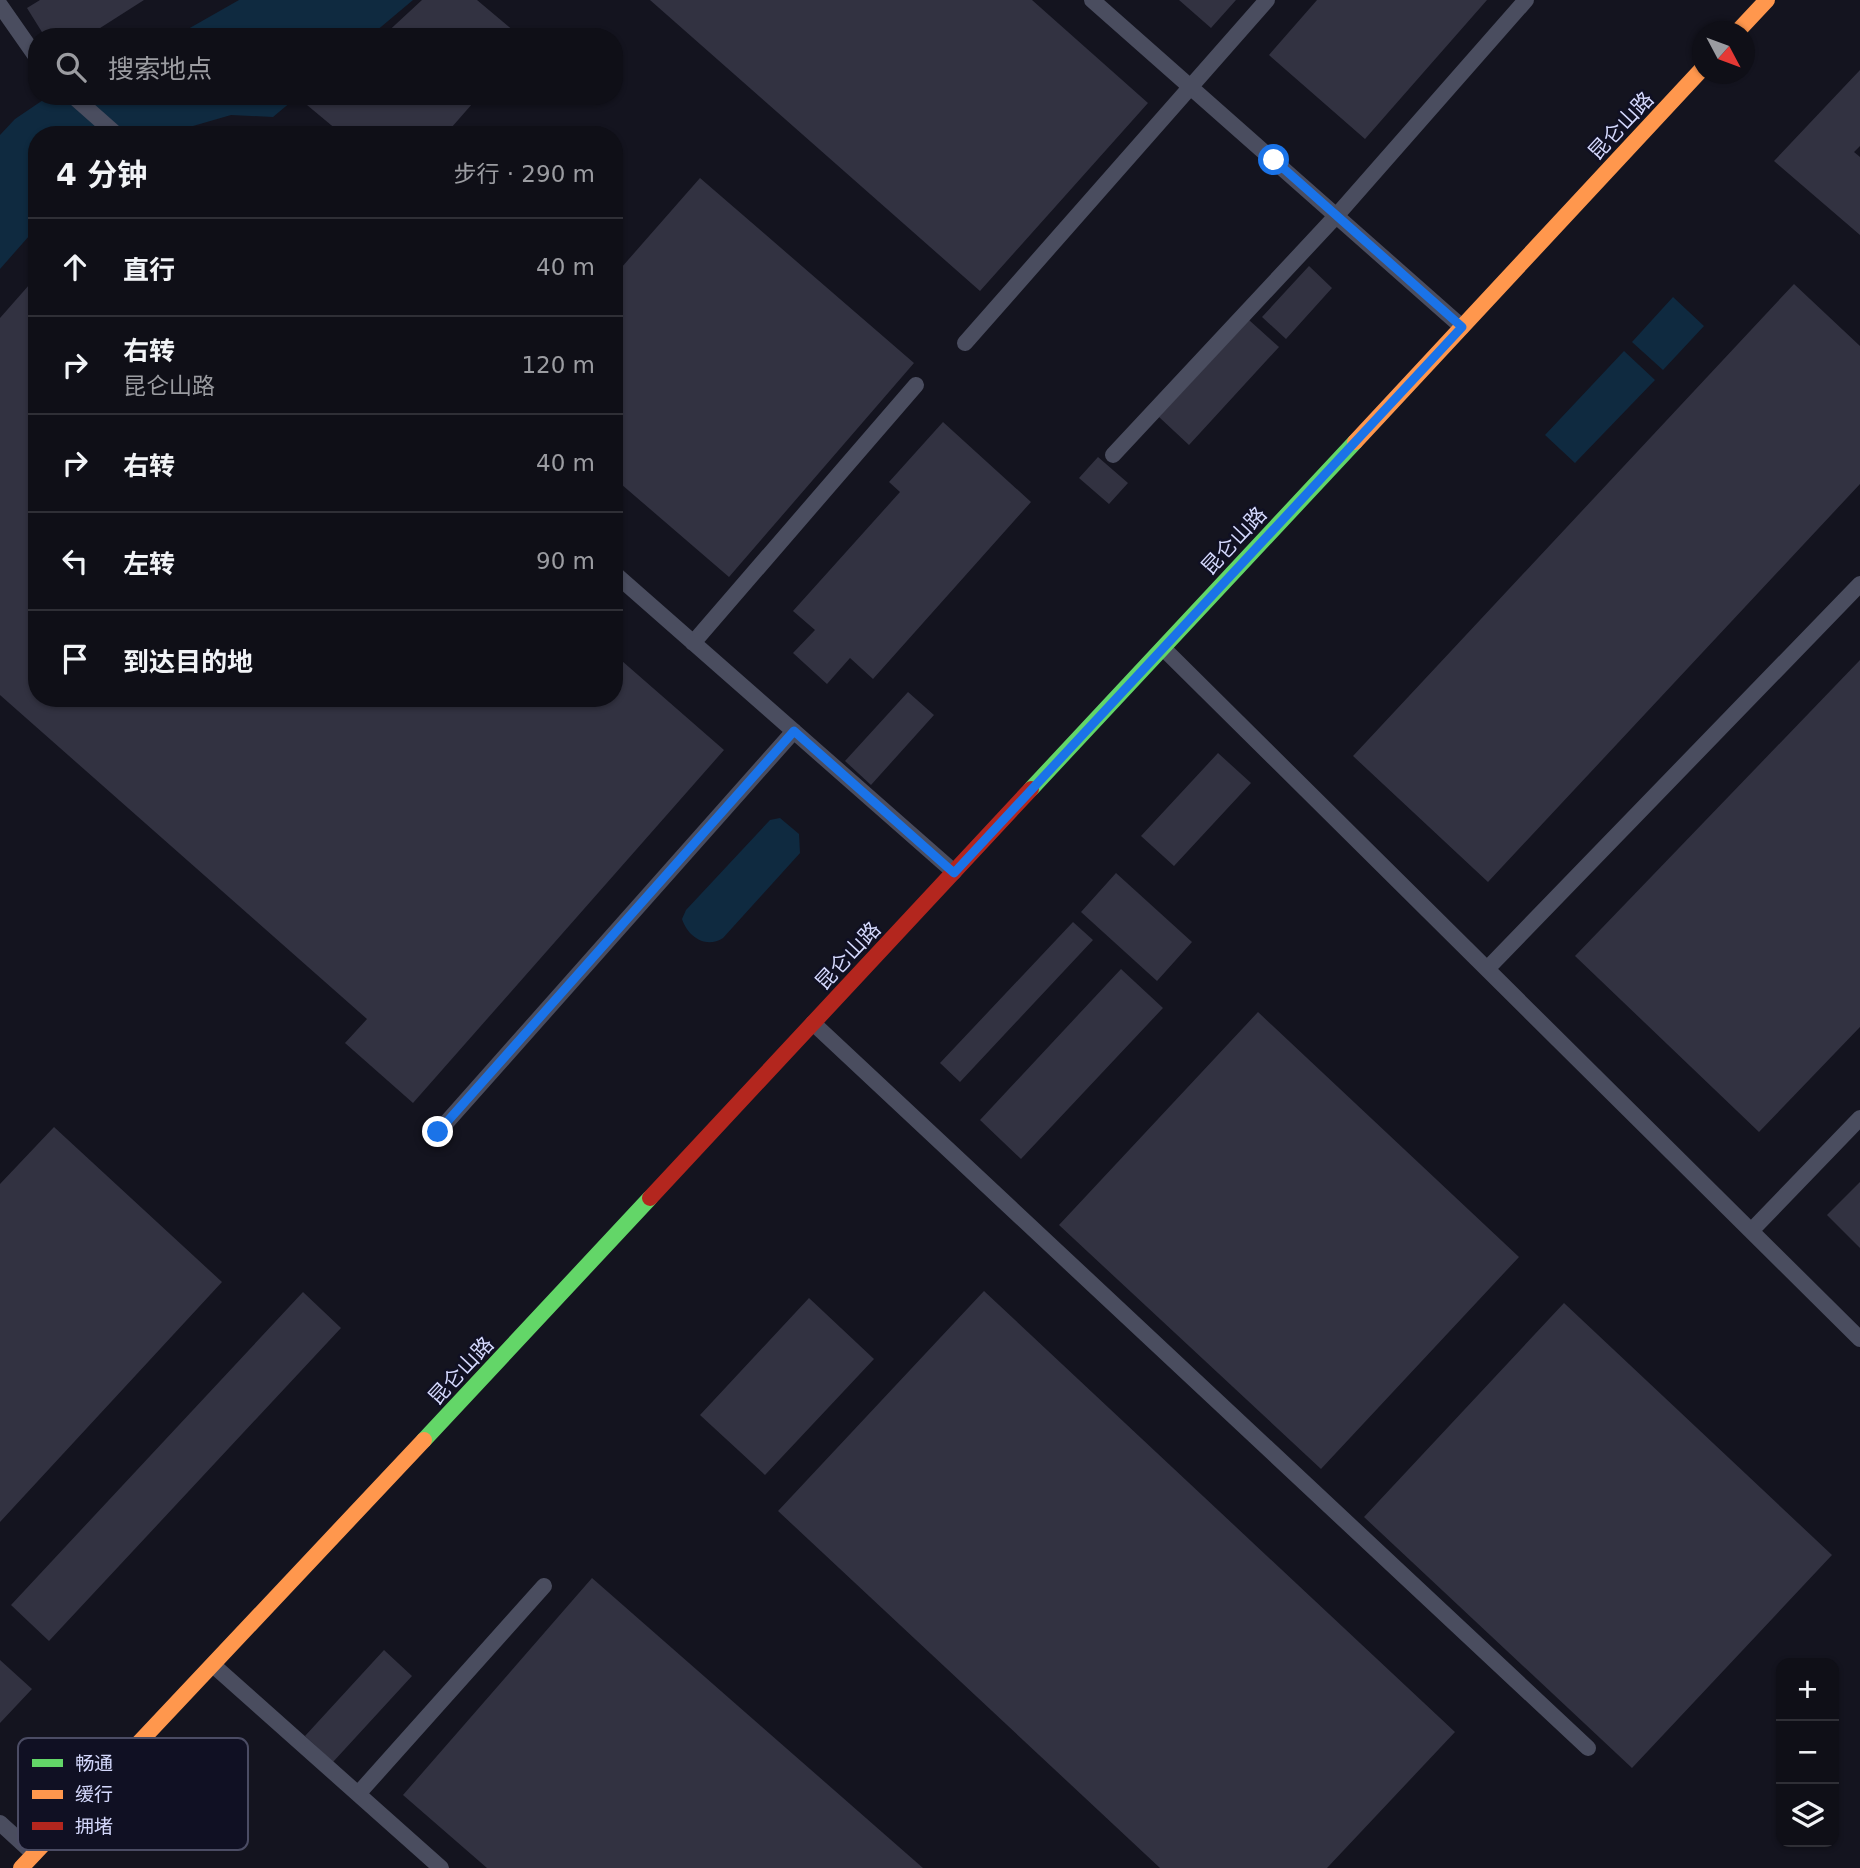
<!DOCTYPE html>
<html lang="zh">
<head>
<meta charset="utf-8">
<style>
  :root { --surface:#0f0f17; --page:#1d1d24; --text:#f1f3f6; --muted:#9b9ca1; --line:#2f2f36 }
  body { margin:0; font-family:"DejaVu Sans","Noto Sans SC",sans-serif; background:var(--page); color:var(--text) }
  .controls { position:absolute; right:21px; bottom:21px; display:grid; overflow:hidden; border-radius:14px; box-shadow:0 2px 5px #0004 }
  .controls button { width:63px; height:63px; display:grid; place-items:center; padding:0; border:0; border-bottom:2px solid var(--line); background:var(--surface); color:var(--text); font:35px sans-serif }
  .compass { position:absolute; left:1692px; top:21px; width:63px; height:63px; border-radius:50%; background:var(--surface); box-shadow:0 2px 5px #0004; rotate:131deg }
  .stop { position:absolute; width:21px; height:21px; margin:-16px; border:5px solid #1a73e8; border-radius:50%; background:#fff }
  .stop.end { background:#1a73e8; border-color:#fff; box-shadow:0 2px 7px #0008 }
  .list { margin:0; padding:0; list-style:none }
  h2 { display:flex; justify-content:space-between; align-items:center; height:91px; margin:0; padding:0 28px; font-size:30px }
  h2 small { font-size:23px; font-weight:400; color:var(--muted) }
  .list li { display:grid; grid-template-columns:46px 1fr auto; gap:21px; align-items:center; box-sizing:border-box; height:98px; padding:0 28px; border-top:2px solid var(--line) }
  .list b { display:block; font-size:26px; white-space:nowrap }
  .list p { margin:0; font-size:23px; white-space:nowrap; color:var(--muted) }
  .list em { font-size:23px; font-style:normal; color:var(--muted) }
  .icon { flex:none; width:38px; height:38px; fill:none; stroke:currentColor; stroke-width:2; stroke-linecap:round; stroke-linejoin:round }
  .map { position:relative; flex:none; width:1860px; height:1868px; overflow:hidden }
  .search { position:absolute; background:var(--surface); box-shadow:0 2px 5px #0004; left:28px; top:28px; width:595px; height:77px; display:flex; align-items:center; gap:18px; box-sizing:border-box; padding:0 24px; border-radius:28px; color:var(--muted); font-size:26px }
  .panel { position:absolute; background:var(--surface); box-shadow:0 2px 5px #0004; left:28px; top:126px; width:595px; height:581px; border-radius:28px }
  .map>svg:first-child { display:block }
  .water { fill:#0f2a40 }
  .building { fill:#323241 }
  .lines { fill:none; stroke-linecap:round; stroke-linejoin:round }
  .lane { stroke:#4a4d5f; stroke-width:16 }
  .fast { stroke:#63d668; stroke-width:16 }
  .slow { stroke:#ff974d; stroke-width:16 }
  .jam { stroke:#b3261e; stroke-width:16 }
  .route { stroke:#1a73e8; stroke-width:9 }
  .labels { text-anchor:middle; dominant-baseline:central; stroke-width:5; stroke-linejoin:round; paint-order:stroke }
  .street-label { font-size:21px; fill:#d4d8fc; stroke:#101023 }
  .key { fill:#101023; stroke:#4b4c64; stroke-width:2 }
  .key-label { font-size:19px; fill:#d4d8fc }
</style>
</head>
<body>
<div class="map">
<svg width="1860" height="1868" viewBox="0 0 1860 1868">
  <rect width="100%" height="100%" fill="#14141f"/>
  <!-- water -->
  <path class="water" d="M239,0H413L369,37H174Z
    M49,96H298L273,117L231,115L162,135H37V227L0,269V135L15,119Z
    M1673,297L1704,326L1663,370L1632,342Z
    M1624,351L1655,380L1575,463L1545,435Z
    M780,818L799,834L800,853L723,938C706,949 688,937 682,919L686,910L770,820Z"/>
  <!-- building -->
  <path class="building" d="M40,0H144L86,37H45L27,8Z
    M422,0H477L521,37H382Z
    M650,0H1032L1148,103L980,291Z
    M1179,0H1236L1211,28Z
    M1317,0H1487L1365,139L1269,55Z
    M1860,70V146L1854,152L1860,157V235L1774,161Z
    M317,96H479L445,135H343L307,105Z
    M700,178L914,363L729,577L614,478V276Z
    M1309,266L1332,288L1286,339L1262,317Z
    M37,276V698H614V654L724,750L413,1103L345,1043L367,1019L0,695V318Z
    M1794,284L1860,346V484L1488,882L1353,756Z
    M1249,320L1279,347L1189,445L1159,417Z
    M943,422L1031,502L873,679L850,658L827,684L793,653L815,630L793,611L900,492L889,482Z
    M1098,457L1128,483L1109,504L1079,478Z
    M1860,660V1027L1759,1132L1575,956Z
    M908,692L934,715L871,785L845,761Z
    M1218,753L1251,783L1174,866L1141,836Z
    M1116,873L1192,942L1157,981L1081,912Z
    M1073,922L1093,940L960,1082L940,1063Z
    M1121,969L1163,1008L1021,1159L980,1120Z
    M1258,1012L1519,1257L1321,1469L1059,1225Z
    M54,1127L222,1282L0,1522V1184Z
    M1860,1182V1248L1827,1215Z
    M984,1291L1455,1732L1327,1868H1160L778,1511Z
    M303,1292L341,1328L49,1641L11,1605Z
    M809,1298L874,1359L765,1475L700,1415Z
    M1564,1303L1832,1555L1632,1768L1364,1517Z
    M592,1578L923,1868H487L403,1795Z
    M384,1650L412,1676L333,1762L305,1736Z
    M0,1660L32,1689L0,1723Z"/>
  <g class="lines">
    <!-- lane -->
    <path class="lane" d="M1092,0L1462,327
      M0,5L37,58
      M73,96L117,135
      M965,343L1267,0
      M1113,455L1337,215L1526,0
      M614,573L954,872
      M693,643L916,385
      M1163,648L1860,1339
      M1487,969L1860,584
      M813,1023L1588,1748
      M438,1132L794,731
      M1751,1231L1860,1118
      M213,1665L441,1868
      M358,1794L544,1586
      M0,1823L34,1854"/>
    <!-- fast -->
    <path class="fast" d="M1031,789L1355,442
      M424,1440L650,1198"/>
    <!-- slow -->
    <path class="slow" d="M1737,32L1767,0
      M1355,442L1702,69
      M21,1868L424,1440"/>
    <!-- jam -->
    <path class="jam" d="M650,1198L1031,789"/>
  </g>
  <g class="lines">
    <!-- route -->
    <path class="route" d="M438,1132L794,731L954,873L1462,327L1274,160"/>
  </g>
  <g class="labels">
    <!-- street labels -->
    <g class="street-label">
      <text transform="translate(1621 126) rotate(-47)">昆仑山路</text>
      <text transform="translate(1234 541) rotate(-47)">昆仑山路</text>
      <text transform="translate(848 956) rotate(-47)">昆仑山路</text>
      <text transform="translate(461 1371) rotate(-47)">昆仑山路</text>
    </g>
  </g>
  <!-- legend -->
  <rect x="18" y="1738" width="230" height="112" rx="10" class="key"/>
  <rect x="32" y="1759" width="31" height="8" fill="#63d668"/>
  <rect x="32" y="1790" width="31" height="9" fill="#ff974d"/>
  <rect x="32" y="1822" width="31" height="8" fill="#b3261e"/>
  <g class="key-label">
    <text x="75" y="1770">畅通</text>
    <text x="75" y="1801">缓行</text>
    <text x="75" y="1833">拥堵</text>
  </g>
</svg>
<div class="controls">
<button>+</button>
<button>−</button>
<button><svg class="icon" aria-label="layers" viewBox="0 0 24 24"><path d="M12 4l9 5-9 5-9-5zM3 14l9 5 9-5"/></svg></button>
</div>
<svg class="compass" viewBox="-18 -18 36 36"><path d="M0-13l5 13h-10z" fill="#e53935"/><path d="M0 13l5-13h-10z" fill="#9b9ca1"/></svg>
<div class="stop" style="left:1274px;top:160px"></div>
<div class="stop end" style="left:438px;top:1132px"></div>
<div class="search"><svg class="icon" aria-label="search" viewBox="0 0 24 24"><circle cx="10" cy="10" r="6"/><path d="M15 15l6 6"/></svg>搜索地点</div>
<section class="panel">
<h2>4 分钟<small>步行 · 290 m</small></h2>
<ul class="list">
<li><svg class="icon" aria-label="ahead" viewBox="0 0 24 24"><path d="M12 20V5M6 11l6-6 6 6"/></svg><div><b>直行</b></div><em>40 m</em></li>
<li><svg class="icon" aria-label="right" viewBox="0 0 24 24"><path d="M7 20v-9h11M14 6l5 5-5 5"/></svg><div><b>右转</b><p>昆仑山路</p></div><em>120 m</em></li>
<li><svg class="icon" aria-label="right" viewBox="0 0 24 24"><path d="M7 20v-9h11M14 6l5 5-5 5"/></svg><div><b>右转</b></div><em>40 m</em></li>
<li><svg class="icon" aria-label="left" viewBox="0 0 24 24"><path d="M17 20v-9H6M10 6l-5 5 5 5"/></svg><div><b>左转</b></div><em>90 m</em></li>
<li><svg class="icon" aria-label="arrive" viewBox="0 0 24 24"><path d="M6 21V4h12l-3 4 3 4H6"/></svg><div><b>到达目的地</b></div></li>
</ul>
</section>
</div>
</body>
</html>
